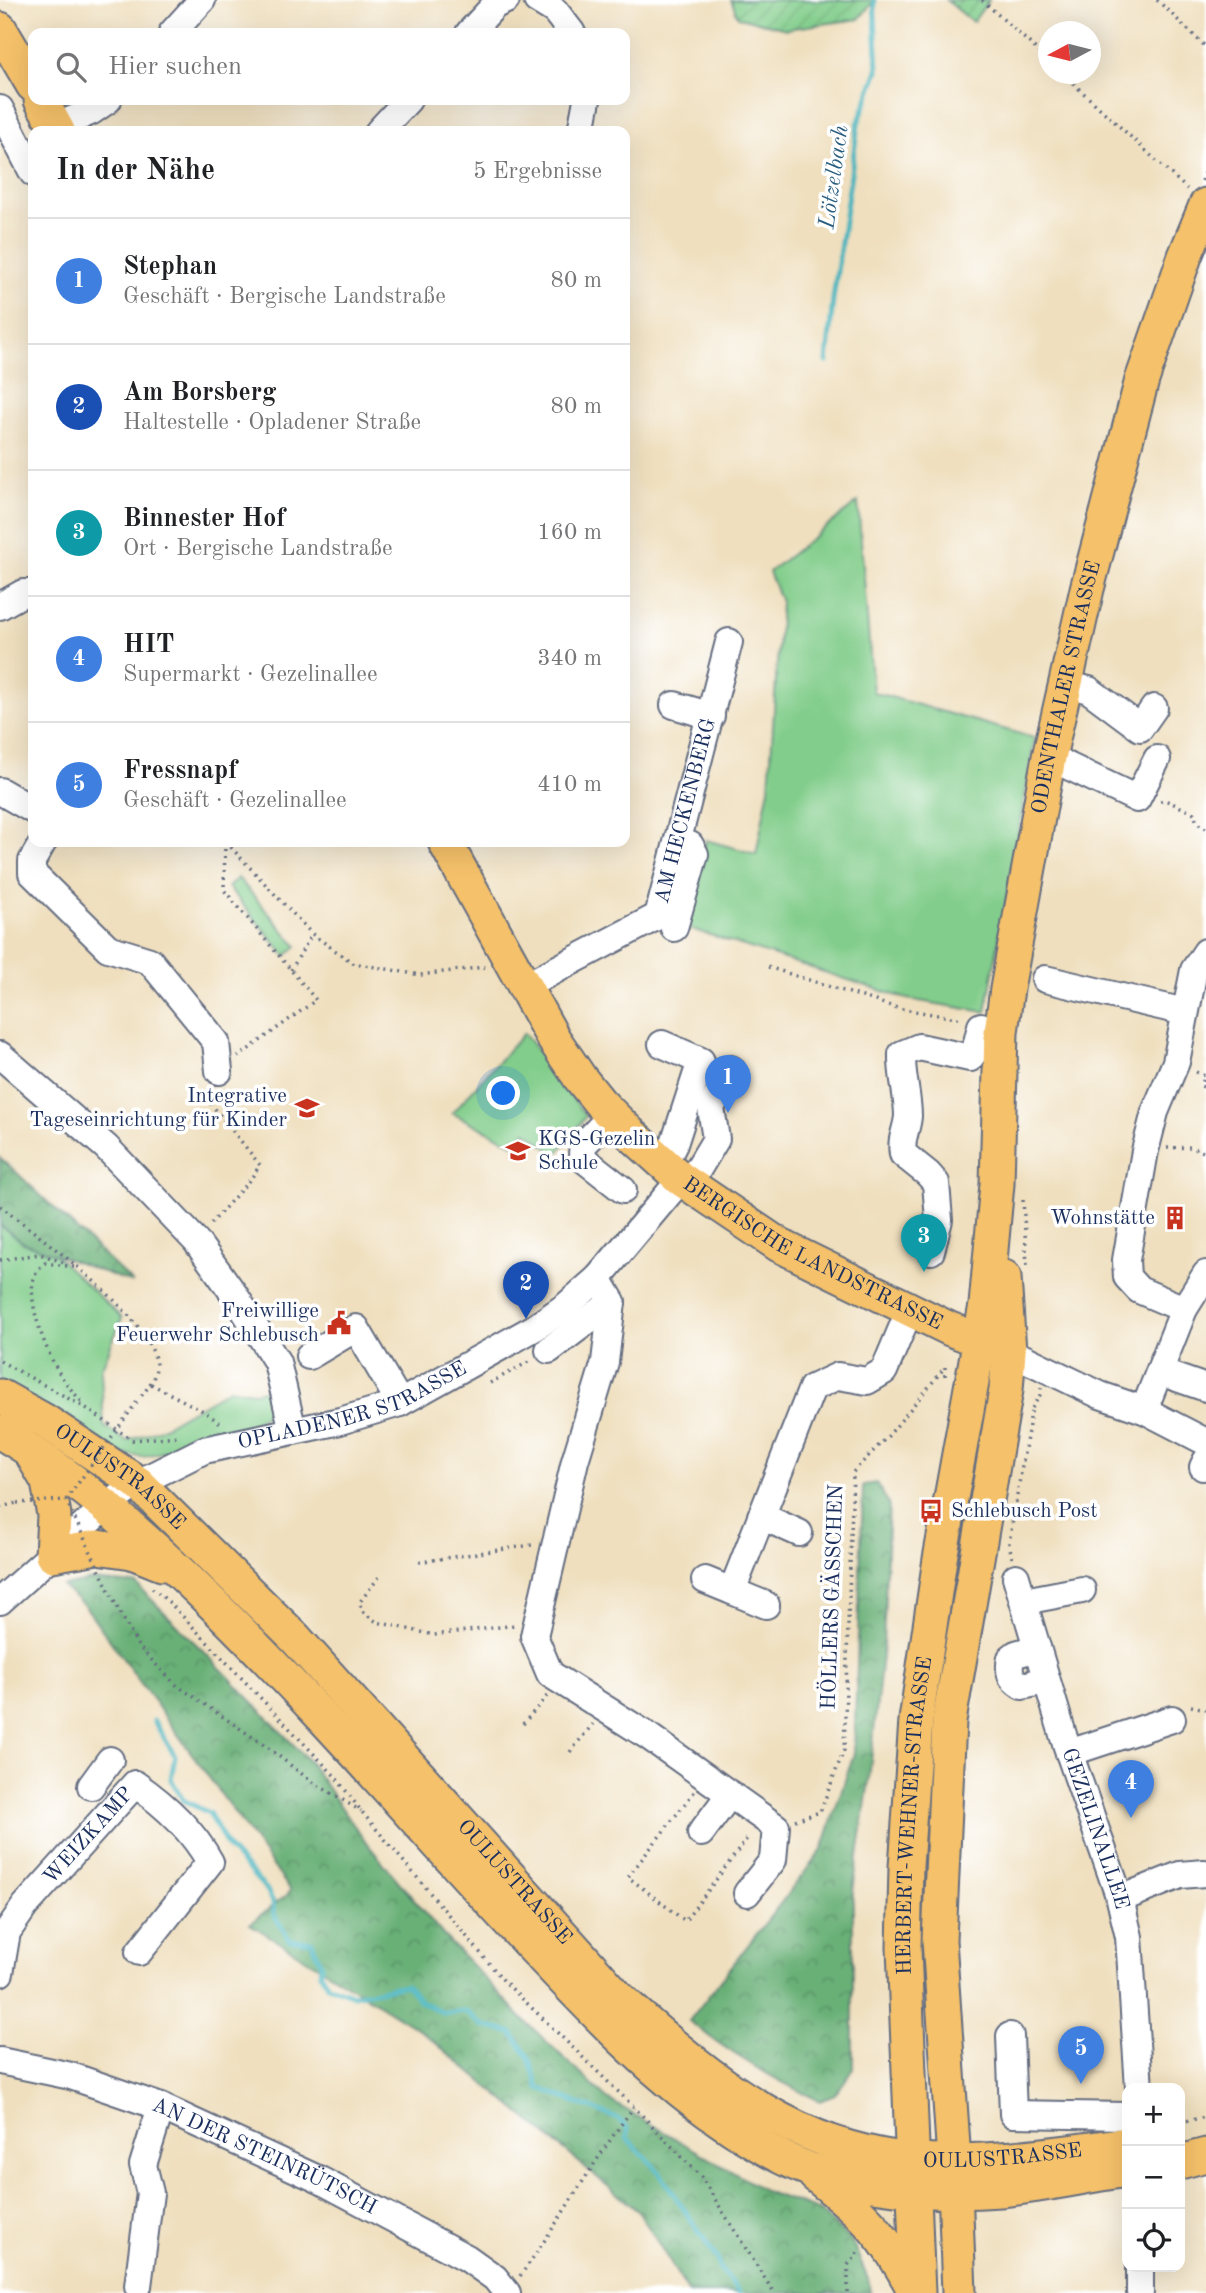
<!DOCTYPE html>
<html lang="de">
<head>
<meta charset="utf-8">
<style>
  :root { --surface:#fff; --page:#f2f2f2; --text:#202124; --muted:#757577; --line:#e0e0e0; --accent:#ea580c }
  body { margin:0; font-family:"Old Standard TT",serif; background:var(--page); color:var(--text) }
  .controls { position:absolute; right:21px; bottom:21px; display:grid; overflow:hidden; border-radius:14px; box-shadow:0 7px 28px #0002 }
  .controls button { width:63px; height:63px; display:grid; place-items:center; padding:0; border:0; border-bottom:2px solid var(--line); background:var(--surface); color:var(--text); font:35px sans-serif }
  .compass { position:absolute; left:1038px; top:21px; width:63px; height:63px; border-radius:50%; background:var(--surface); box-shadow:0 7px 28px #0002; rotate:263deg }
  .you { position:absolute; left:504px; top:1094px; width:24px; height:24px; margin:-18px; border:5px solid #fff; border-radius:50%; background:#1a73e8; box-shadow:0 0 0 10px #1a73e833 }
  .badge { display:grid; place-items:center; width:46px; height:46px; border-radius:50%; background:var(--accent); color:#fff; font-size:23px; font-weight:700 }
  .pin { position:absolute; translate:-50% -58px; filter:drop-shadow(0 2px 4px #0008) }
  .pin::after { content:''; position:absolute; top:37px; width:24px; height:21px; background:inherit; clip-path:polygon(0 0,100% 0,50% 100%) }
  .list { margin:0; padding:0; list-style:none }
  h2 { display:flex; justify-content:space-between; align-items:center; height:91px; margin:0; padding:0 28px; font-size:30px }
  h2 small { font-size:23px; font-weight:400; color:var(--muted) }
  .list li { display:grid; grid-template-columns:46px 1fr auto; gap:21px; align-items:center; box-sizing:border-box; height:126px; padding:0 28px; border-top:2px solid var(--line) }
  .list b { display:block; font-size:26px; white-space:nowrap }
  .list p { margin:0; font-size:23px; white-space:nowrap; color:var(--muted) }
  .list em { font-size:23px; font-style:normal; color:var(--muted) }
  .icon { flex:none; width:38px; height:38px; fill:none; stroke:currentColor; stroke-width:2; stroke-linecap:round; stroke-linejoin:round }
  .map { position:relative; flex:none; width:1206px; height:2293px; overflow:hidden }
  .search { position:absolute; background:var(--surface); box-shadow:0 7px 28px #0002; left:28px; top:28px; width:602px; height:77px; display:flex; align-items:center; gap:18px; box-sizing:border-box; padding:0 24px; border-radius:14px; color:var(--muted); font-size:26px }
  .panel { position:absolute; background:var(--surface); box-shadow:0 7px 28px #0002; left:28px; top:126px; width:602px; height:721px; border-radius:14px }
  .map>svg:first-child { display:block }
  .green { fill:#82cd8b; stroke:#4e7e74; stroke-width:2 }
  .forest { fill:url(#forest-crowns); stroke:#42706a; stroke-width:2 }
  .garden { fill:url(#garden-furrows); stroke:#4e7e74; stroke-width:2 }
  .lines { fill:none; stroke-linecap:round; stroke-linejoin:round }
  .stream { stroke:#45b4be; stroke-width:5 }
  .minor-casing { stroke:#656d80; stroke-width:30 }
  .major-casing { stroke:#656d80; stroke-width:37 }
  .path { stroke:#656d80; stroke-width:3.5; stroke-dasharray:2 5; stroke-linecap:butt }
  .minor { stroke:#fff; stroke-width:26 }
  .major { stroke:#f5c16b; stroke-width:33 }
  .path-bridge { stroke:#656d80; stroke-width:3.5; stroke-dasharray:2 5; stroke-linecap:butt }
  .labels { text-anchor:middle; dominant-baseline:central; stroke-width:7; stroke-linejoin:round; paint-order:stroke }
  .street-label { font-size:21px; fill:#1b2f5e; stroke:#fff }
  .poi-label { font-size:21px; fill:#1b2f5e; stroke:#fff; text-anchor:end }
  .water-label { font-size:23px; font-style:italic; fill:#2a5e80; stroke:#fff }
</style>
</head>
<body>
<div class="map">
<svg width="1206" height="2293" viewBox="0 0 1206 2293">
  <defs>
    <pattern id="forest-crowns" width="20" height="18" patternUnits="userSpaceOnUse" patternTransform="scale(1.75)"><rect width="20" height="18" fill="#69b077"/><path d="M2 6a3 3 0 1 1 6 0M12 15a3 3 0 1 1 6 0" fill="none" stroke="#569065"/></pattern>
    <pattern id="garden-furrows" width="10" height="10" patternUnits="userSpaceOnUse" patternTransform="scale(1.75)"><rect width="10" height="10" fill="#82cd8b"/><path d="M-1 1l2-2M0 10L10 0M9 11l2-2" fill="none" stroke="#70b07a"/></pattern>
  </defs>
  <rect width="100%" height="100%" fill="#fff"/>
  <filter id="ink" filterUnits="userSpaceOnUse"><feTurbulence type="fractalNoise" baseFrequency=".0143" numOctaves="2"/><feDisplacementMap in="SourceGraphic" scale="14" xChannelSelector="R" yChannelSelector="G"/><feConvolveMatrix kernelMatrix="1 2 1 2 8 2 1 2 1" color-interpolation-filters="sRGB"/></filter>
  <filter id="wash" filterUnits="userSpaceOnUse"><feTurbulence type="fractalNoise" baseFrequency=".00686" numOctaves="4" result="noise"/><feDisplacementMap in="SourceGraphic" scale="28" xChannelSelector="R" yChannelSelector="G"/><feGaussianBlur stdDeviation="1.57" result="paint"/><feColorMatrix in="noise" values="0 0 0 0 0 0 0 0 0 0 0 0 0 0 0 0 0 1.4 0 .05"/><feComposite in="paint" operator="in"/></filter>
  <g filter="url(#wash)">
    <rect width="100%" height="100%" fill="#efdfbe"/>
    <!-- green -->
    <path class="green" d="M858,502L873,692L1035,738L986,1012L907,999L682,926L706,840L756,854L769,788L781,602L769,572Z
      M238,878L297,946L286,956L228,887Z
      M524,1033L586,1116L556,1155L526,1131L515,1145L452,1113Z
      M0,1225L24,1243L54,1254L122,1318L101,1370L104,1426L126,1441L158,1430L229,1389L255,1392L270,1388L272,1411L236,1434L143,1457L119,1454L0,1384Z"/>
    <!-- forest -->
    <path class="forest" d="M0,1158L14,1170L133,1283L24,1243L0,1225Z
      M876,1483L889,1504L883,1646L869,1780L853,1891V2069L835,2095L820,2101C773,2079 730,2054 689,2021L822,1850L854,1753L863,1485Z
      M92,1580L136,1584L226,1674L307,1759L365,1841L443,1935L526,2022L606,2098L767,2192L818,2210L852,2241L870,2284L871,2293H689L639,2212L420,2030L250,1924L291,1891L85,1606L62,1586Z"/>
    <!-- garden -->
    <path class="garden" d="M731,0H875L859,19L786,29L738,17Z
      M946,0H989L973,22Z"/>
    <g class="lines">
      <!-- stream -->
      <path class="stream" d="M827,362L833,299L858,124L878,70L874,0
        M154,1721L175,1756L171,1779L183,1800L209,1813L229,1849L267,1890L273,1902L274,1915L290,1940L312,1942L321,1964L320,1973L328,1985L353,1995L406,1985L420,2001L444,2013L466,2011L482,2025L512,2033L528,2056L539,2088L618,2119L628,2129L627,2138L660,2173L717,2259L720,2269L739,2293"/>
    </g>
  </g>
  <g filter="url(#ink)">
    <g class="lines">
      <!-- minor casing -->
      <g class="minor-casing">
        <g id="minor">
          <path d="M537,0L555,11L572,33"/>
          <path d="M172,33L202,0"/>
          <path d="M469,33L495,5L506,0"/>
          <path d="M0,109L33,173"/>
          <path d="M56,127L92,111L108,100"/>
          <path d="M379,131L408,100"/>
          <path d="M581,131L587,100"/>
          <path d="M0,606L23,593H33"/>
          <path d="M1065,684L1089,690L1140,728L1154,708"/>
          <path d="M674,705L711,716"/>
          <path d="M1049,757L1137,799L1157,759"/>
          <path d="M0,791L33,810"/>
          <path d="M43,842L32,861V873L108,948L150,961L216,1042L219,1071"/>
          <path d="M674,928L695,854L690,845L678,841"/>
          <path d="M1045,979L1185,1012"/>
          <path id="s1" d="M525,986L658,916L729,642"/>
          <path d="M662,1044L701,1061L674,1144L664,1164"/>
          <path d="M0,1055L106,1147L196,1241L234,1294L277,1362L293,1431"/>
          <path d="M612,1115L583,1145L582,1154L586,1161L623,1190"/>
          <path d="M689,1184L716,1139L711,1108L731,1069"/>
          <path d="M931,1251L939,1220L936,1183L928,1174L903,1154C900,1139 907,1130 908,1116C908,1095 901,1075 902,1054L919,1047L970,1058L975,1051L981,1026L1001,1032"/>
          <path d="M598,1278L612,1302L605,1362L575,1461L534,1636L550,1674L648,1736L776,1827L773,1860L747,1893"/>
          <path d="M1184,1309L1139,1290L1127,1277L1126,1260L1145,1151L1155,1112L1176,1062L1194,970L1206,952"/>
          <path d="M549,1350L612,1302"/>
          <path d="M1009,1351L1100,1395L1144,1410L1206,1442"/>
          <path d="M309,1356L356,1328L400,1403"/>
          <path d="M1160,1372L1206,1388"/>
          <path d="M1144,1410L1184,1309L1206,1274"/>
          <path d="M1203,1467L1206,1461"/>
          <path d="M761,1516L799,1533"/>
          <path id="s2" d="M1016,1577L1064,1738L1120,1899L1129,1937L1139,2088"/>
          <path d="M705,1580L732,1591"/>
          <path id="s3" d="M0,1601L106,1506L138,1483L204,1450L340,1421L400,1403L534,1328L566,1306L598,1278L681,1179"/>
          <path d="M1024,1601L1082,1590"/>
          <path d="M766,1605L732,1591L812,1388L838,1376L867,1381L884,1371L910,1309"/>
          <path d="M1037,1648L1016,1654L1011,1658C1008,1671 1010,1679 1022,1686L1046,1681"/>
          <path d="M1069,1753L1172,1719"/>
          <path d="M91,1786L110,1760"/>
          <path d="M701,1833L730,1794"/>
          <path d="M1120,1899L1180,1875L1205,1873"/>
          <path id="s4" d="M0,1973L7,1932L25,1906L135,1784C164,1804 193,1831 210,1862L139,1952"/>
          <path d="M1010,2036L1013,2114L1127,2116"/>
          <path id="s5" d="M0,2061L71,2076L161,2107L320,2180L467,2258L495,2278L507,2293"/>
          <path d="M138,2286L150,2193L143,2165L161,2107"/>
          <path d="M1140,2293V2267"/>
        </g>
      </g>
      <!-- major casing -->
      <g class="major-casing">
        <g id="major">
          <path d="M0,29L33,85"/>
          <path d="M41,100L58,131"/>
          <path id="s6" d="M445,842L553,1038L580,1078L601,1104L630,1133L681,1179L779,1245L950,1329L1000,1348"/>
          <path id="s7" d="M0,1396L45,1421L138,1483L296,1639L618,1997C695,2066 778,2138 884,2156C957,2169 1053,2154 1127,2144"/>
          <path d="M0,1432C83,1480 153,1545 221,1612C328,1718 425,1832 528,1942C592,2010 655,2078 733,2129C757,2144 783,2160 809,2169C870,2189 937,2195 1000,2190C1043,2186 1085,2176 1127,2170"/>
          <path d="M30,1451L48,1482L54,1515L52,1555L97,1547L132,1552L162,1564"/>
          <path d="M1180,2162L1206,2155"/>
          <path d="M815,2175C863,2213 887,2236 915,2292"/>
          <path id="s8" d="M918,2293L904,1948L906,1867L916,1720L940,1559L986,1305L997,1184L1001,1032L1007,989L1049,757L1087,589L1142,380L1185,256L1206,205"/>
          <path d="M959,2293L954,2160L939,1940L949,1721L1006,1390L1009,1351L1004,1277"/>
        </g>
      </g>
      <!-- path -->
      <path class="path" d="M982,0L1048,60
        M1157,0L1206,47
        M1063,74L1187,189
        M1202,181L1206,170
        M1160,801L1165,800L1194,813L1197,823L1206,828
        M225,842L224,890L316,1000L238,1057
        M226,842L312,934L353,963L420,975L485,967
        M768,967L897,1008L962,1019
        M291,970L312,934
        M1196,1072L1205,1076L1201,1086L1206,1088
        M210,1091L207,1099L260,1165L252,1177L210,1225
        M1167,1148L1191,1147L1206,1153
        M1023,1200L1027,1265
        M0,1206C38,1236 155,1318 156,1366C156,1379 146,1390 139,1399
        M0,1260L40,1254L68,1264
        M74,1267L45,1263C42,1266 39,1268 37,1271C22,1294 47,1354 60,1374C66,1385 76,1395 84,1404
        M0,1361L86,1408L132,1440L179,1436
        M945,1367V1379
        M490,1383L532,1360
        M151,1384L203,1411L222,1424
        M1032,1408L1040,1395L1041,1388
        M0,1507L17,1503
        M1012,1558L1009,1543L1032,1407
        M419,1562L532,1545
        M379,1577L359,1603L364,1613L377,1622L434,1635L516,1625
        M152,1588L170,1603L334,1775L362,1812L504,1981L634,2107L701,2177L774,2293
        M117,1607L138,1646L175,1684L267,1747L311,1781L361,1811
        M1191,1706L1206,1709
        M523,1724L547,1696
        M570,1752L593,1724
        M694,1792L628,1877L685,1921L749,1836
        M795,1820L820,1812L844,1750L853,1472L889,1435L945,1367
        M1180,2122L1206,2117
        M520,2276C560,2221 593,2161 634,2107
        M848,2293V2265L860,2250"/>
      <!-- minor -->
      <use href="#minor" class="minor"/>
      <!-- major -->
      <use href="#major" class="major"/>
      <!-- path-bridge -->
      <path class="path-bridge" d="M66,1500L139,1399
        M17,1503L66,1500L117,1607"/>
    </g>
  </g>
  <!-- icons -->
  <defs>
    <g id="school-bare" transform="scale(1.89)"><path d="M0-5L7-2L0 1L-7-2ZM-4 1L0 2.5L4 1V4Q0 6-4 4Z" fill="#c8321e" stroke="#fff" stroke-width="2.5" paint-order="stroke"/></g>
    <g id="building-bare" transform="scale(1.89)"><path d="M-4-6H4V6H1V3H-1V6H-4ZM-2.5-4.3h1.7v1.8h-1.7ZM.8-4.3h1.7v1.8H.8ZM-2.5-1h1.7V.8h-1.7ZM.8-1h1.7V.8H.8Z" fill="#c8321e" stroke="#fff" stroke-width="2.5" paint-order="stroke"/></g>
    <g id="civic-bare" transform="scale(1.89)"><path d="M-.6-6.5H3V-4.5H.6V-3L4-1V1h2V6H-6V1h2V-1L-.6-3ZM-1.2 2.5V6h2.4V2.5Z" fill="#c8321e" stroke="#fff" stroke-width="2.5" paint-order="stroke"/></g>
    <g id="bus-bare" transform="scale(1.89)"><path d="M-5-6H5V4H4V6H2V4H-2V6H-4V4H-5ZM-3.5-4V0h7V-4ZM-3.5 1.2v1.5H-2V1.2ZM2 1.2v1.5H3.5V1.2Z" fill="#c8321e" stroke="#fff" stroke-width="2.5" paint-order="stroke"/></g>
  </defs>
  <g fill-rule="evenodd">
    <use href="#school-bare" x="307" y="1108"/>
    <use href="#school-bare" x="518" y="1151"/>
    <use href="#building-bare" x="1175" y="1218"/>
    <use href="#civic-bare" x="339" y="1323"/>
    <use href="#bus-bare" x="931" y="1511"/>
  </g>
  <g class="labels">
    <!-- street labels -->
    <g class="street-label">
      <text stroke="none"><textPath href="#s8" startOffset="1619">ODENTHALER STRASSE</textPath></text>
      <text stroke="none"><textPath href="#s1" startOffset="259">AM HECKENBERG</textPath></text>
      <text stroke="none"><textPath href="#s6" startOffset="567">BERGISCHE LANDSTRASSE</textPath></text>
      <text stroke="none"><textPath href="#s3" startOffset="411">OPLADENER STRASSE</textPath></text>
      <text stroke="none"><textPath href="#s7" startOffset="145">OULUSTRASSE</textPath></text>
      <text transform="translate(833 1597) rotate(-88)">HÖLLERS GÄSSCHEN</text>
      <text stroke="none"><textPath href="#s8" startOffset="478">HERBERT-WEHNER-STRASSE</textPath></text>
      <text stroke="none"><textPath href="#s2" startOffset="264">GEZELINALLEE</textPath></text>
      <text stroke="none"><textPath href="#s4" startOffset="168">WEIZKAMP</textPath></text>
      <text stroke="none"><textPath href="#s7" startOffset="712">OULUSTRASSE</textPath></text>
      <text stroke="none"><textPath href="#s7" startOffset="1300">OULUSTRASSE</textPath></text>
      <text stroke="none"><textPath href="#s5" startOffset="282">AN DER STEINRÜTSCH</textPath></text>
    </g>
    <!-- poi labels -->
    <g class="poi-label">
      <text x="287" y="1096">Integrative<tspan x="287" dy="24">Tageseinrichtung für Kinder</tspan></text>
      <text x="538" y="1139" text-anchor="start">KGS-Gezelin<tspan x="538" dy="24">Schule</tspan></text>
      <text x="1155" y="1218">Wohnstätte</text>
      <text x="319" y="1311">Freiwillige<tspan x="319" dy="24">Feuerwehr Schlebusch</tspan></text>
      <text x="951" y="1511" text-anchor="start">Schlebusch Post</text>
    </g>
    <!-- water labels -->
    <g class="water-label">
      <text transform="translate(834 177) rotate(-82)">Lötzelbach</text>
    </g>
  </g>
</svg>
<div class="controls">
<button>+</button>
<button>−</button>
<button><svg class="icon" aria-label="locate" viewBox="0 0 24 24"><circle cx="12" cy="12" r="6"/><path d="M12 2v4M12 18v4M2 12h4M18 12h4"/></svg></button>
</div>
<svg class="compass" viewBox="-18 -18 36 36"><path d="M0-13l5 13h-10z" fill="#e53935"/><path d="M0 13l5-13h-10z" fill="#757577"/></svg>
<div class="you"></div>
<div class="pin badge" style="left:728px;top:1113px;background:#3f7fe0">1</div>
<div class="pin badge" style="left:526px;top:1319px;background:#1a4fb4">2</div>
<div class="pin badge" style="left:924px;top:1272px;background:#0f9aa8">3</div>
<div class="pin badge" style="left:1131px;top:1818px;background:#3f7fe0">4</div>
<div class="pin badge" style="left:1081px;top:2084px;background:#3f7fe0">5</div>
<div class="search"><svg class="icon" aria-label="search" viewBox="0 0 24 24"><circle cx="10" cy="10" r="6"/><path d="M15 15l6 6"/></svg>Hier suchen</div>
<section class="panel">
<h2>In der Nähe<small>5 Ergebnisse</small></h2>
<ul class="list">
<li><span class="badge" style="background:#3f7fe0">1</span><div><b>Stephan</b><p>Geschäft · Bergische Landstraße</p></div><em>80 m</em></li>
<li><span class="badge" style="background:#1a4fb4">2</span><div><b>Am Borsberg</b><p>Haltestelle · Opladener Straße</p></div><em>80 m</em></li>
<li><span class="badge" style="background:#0f9aa8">3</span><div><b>Binnester Hof</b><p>Ort · Bergische Landstraße</p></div><em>160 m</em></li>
<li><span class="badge" style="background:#3f7fe0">4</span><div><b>HIT</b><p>Supermarkt · Gezelinallee</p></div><em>340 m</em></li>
<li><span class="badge" style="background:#3f7fe0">5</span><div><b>Fressnapf</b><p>Geschäft · Gezelinallee</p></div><em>410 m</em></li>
</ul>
</section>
</div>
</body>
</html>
